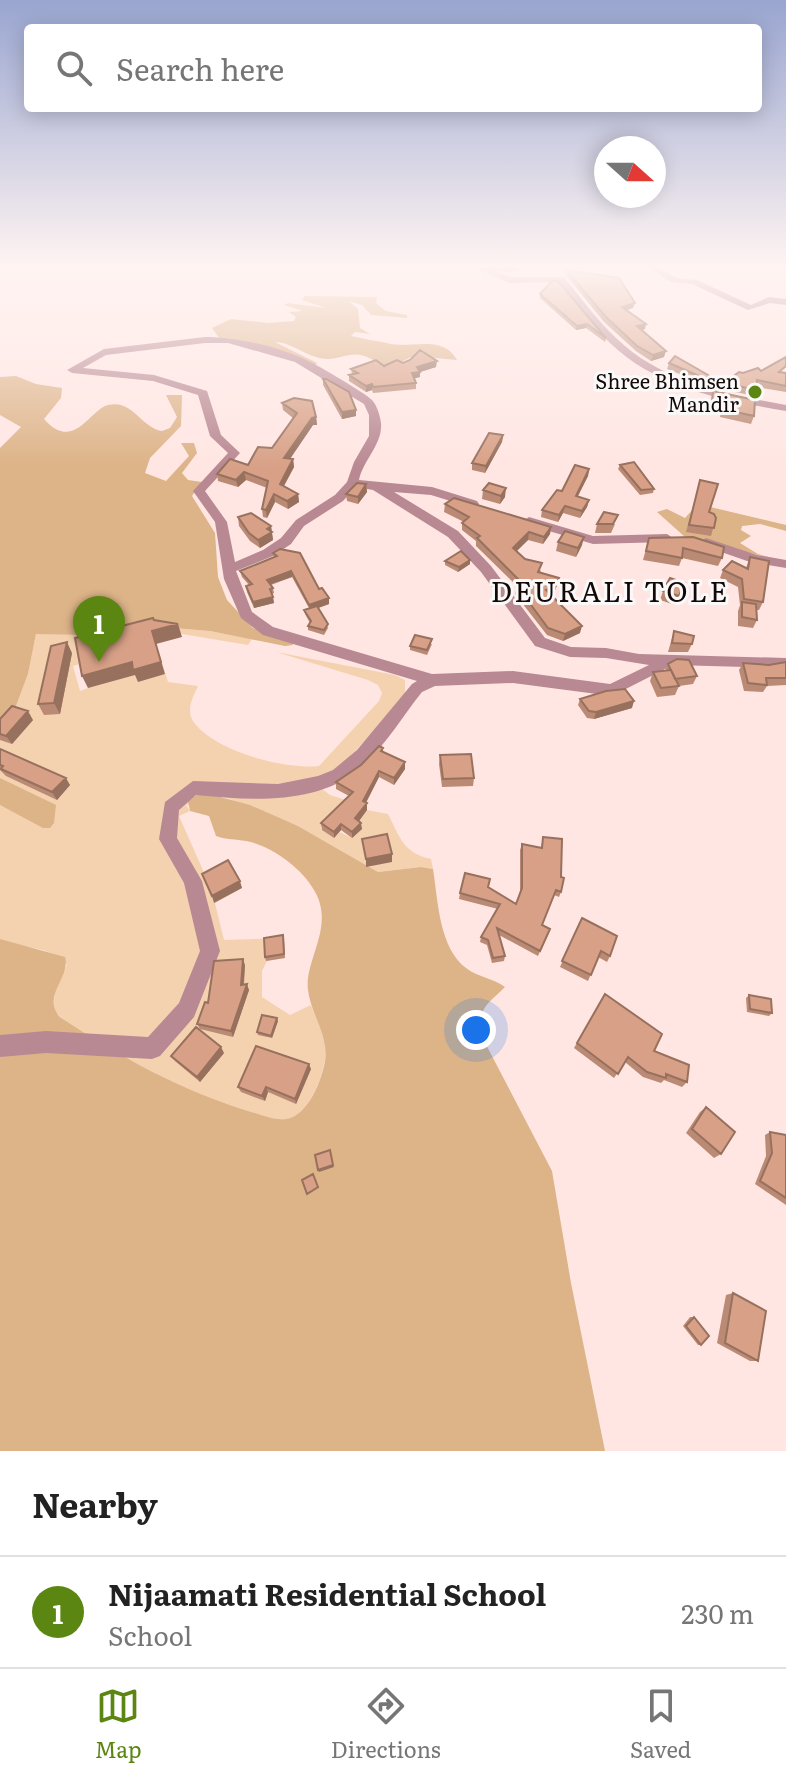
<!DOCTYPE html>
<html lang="en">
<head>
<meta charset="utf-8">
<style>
  :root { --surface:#fff; --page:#f2f2f2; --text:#222; --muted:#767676; --line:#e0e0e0; --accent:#5b8612 }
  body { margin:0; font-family:Literata,serif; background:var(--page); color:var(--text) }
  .compass { position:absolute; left:594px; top:136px; width:72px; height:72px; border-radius:50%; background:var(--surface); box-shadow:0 4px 20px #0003; rotate:111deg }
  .you { position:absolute; left:476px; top:1030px; width:28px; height:28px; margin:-20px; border:6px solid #fff; border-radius:50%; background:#1a73e8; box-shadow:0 0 0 12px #1a73e833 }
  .badge { display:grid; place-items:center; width:52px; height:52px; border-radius:50%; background:var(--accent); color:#fff; font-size:26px; font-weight:700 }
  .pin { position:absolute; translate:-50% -66px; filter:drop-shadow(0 2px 4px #0008) }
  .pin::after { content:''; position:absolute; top:42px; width:28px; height:24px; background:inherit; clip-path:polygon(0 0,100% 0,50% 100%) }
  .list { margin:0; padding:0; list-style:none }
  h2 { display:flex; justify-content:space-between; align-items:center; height:104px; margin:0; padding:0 32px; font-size:34px }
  h2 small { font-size:26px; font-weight:400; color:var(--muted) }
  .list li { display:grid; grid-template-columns:52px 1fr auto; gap:24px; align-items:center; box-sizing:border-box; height:112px; padding:0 32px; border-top:2px solid var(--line) }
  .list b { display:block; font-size:30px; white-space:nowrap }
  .list p { margin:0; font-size:26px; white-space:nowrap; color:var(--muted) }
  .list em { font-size:26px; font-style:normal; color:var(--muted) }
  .icon { flex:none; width:44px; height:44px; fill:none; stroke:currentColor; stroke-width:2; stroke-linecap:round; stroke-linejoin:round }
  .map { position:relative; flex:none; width:786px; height:1451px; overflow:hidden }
  .search { position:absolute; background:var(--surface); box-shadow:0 4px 20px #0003; left:24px; right:24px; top:24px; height:88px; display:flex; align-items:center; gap:20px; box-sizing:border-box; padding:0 28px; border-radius:8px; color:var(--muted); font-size:30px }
  .sheet { height:216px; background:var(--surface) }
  nav { display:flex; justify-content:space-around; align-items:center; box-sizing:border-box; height:112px; border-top:2px solid var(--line); background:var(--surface); font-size:22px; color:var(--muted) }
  nav a { display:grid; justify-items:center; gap:4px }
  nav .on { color:var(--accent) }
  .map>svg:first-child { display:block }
  .green { fill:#f4d2b0 }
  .forest { fill:#ddb388 }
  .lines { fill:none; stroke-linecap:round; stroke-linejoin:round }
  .minor { fill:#b98993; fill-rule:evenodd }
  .wall { fill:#ba8a74 }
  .shaded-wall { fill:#97715e }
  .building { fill:#d8a187; stroke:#97715e; stroke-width:2 }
  .poi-dot { fill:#5b8612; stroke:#f9f9f9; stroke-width:3 }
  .labels { text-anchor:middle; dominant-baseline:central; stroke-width:6; stroke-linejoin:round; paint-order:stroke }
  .far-poi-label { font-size:20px; fill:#140807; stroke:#f9f9f9; text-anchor:end }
  .quarter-label { font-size:28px; letter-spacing:2px; fill:#140807; stroke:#f9f9f9 }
</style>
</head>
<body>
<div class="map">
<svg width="786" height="1451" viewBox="0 0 786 1451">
  <rect width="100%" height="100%" fill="#ffe6e3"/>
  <!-- green -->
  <path class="green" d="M149,626L210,631L252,639L248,645L158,630L161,642L73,666L80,691L88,688L86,676L160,656L168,682L198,686C193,697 186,709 193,721C213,751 286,770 319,766L379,701L382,693L378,685L368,680L276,652L395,675L405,680V697L321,788L330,795L352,802L320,828L334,838L340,832L352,838L362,829L359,820L367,810L388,814C400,837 403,853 431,859L433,869L421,867L378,872L298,826L224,797L186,805L190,811L179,816L206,877L230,867L242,888L215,903L224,940L283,938L285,958L267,961L262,971V997L290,1015L311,1005C315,1016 322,1028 325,1039C330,1061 313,1111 289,1119C254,1131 80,1039 53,1010L55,992L67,965C43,942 28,952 0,939V805L9,808L14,787L0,778V728L16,706L28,674L36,634L42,633L85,635Z"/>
  <!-- forest -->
  <path class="forest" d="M305,296L377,297L376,303L386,311L407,315V318L371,315L362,305L349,301L358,309L360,328L370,334L355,332L351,336C363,339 378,341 387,343C410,350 442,333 457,360L413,356L386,370C353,339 343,366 316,357C302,353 289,342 275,342L317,363L315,366L286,352L219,338L212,328L231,319L268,323L294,321L296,317L289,312L303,311L284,305L288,303L326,308L302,300Z
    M16,376L36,384L62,388L61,398L44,419C74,453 90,409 108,405C133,399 140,427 162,431L170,428L177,417L166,395H182L181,426L150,458L145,473L166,481L189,456L181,443H194L197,453L182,473L188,480L202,482L192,496L215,533L218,577L227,600L253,628L291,642L293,645L285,646L210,631L149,626L85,635L36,634L28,674L16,706L0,728V448L21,427L0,415V377Z
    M706,506L786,525V531L760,524L742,526L741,530L751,536L740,543L758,554L786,562L685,537L657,512L667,509L685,518L695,507Z
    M0,778L56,805L54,823L50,828H43L0,805Z
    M209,794L250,805L298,826L378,872L421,867L433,869C438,900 439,948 466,968C477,977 493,978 505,987C487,1005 479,1005 481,1035L552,1171L571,1283L605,1451H0V939L65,957C71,978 41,996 60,1017C120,1057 182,1091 251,1112C262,1115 275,1121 287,1119C308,1115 322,1080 325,1061C329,1035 311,1015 308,990C304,960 336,926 314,890C302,868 270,845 246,841C236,839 226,840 216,836L209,816L190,811L188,801L197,795Z"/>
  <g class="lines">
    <!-- minor -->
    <path class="minor" d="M465,264H477L488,268L492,265L546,264L511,272L494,271L511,277H564C581,298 597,320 616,338C663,383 725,394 786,405V411C723,400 658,389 610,343C591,325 576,302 559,282L510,283Z
      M644,264H654L676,278L697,280L751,305L769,297L786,299V305L770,303L748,310L692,284L671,282Z
      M205,337C235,337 275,346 302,358C313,362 365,393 372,400C377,405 380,416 381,423C383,444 363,460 359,480L432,487L477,501L479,504L473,508L431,495L394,492L458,531L491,566L545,638L571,647L606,648L639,654L786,658V668L673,665L612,696L513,683L435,686L422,692C402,717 384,748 359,769C316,806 248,800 196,795L179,810L177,838L202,881L220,951L194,1017L160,1056L152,1059L46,1053L0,1057V1035L46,1031L148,1037L179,1003L200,951L184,883L159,839L165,802L193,781L278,784L318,776L333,770L357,750L412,684L417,681L263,635L241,618L224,579L215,522L193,491L228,453L210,436L198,395L153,381L72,373L67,370L104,349ZM205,343H228L295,362L364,404L369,415V436L354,462L347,482L335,495L296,520L281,538L263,550L235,562L227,522L205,491L240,453L221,435L207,391L154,375L83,368L106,355ZM356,487L373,490L448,537L481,572L535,646L570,657L606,658L649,665L610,684L513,671L432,674L273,627L252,612L236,571L273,556L291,544L304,526L343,501Z
      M529,517L593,536L667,534L673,538L667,542L593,544L525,524L523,521Z
      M706,538L757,555L786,560V568L750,562L701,545L700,542Z"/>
  </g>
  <!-- wall -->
  <path class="wall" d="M566,270L633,308L627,310L645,329L642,330L664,357L651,361L636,351L604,322L566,275Z
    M552,281L606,338L605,342L586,328L576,330L540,298V294Z
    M403,363L436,367L420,372V377L414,378L416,383V389L373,393L372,390L366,392L349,381V375L352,374L351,369Z
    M669,363L715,379L713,385L697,381L667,369Z
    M761,371L786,373V392L756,387L754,396L722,389L724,383L743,373Z
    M323,379L356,416L342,419L323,385Z
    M713,391L754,416L751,424L720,417L721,411L709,410Z
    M282,403L316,417L317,425H313L290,459H293L294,467L284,486L298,494L299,502L288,509L275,502L267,518L263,517L262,509L267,488L246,480L238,487L218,481L217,474L248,465L272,448L293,418L283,410Z
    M503,435L502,442L485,473L472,470V463Z
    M620,465L654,489L653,493L640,495L618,469Z
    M589,469L588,476L577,497L589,500L587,507L580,518L563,513L558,522L541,517L542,510L562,491Z
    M700,480L709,512L716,518L711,536L686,532Z
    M366,484L367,492L358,504L347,501L346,494Z
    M483,490L505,497L500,504L482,499Z
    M445,504L551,527L550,534L543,544L528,540L516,551L541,571L540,572L559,578L554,594L551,595L580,633L563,641L547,635L515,594L517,586L476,546V541L462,530V523L464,522L444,512Z
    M238,517L271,526L273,540L260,548L250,541L239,526Z
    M597,524H615L611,533H595Z
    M649,538L722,558L718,566L682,558L679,566L643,560Z
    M558,542L582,545L576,557L556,551Z
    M273,553L319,589L329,604L318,608L328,628L324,635L308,630V626L310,623L305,614L304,610L309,608L292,577L271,585L273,588L274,593L272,594L274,603L254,608L247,592L246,586L249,585L242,577L240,571L274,557Z
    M750,557L763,602L759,610H756L757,620L753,628L738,626V611L740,605L738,587L720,578L723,570L746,568Z
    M445,561L470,564L458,572L445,565Z
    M663,591L681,592L675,605L660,600Z
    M674,631L692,644L688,652H668Z
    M432,644L427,655L410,650V646Z
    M72,653L60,714L44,715L38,704Z
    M786,662V685L767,686L763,692L744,691L739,670L743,663L769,665Z
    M668,664L697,676L693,684L679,686L675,695L657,697L650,681L653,672L665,671Z
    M580,699L632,708L594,719L587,718L578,705Z
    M0,719L33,720L12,744L0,740Z
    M383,748V752L405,762V769L394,785L379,777L366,803L367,810L359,821L362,829L352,838L341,830L334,838L322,830L321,823L349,796L336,789V782Z
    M0,749L70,785L57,800L6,776L0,770Z
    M440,755L474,778L473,786L442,787L439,764Z
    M543,837L561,892L559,897L554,895L542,925L550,929L538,956L499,935L505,956L504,961L492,963L487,945L480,942L481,937L498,909L459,899L460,893L488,887L516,904L520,892V850L522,844L541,848Z
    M582,918L610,956L607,962L598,957L588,981L560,967Z
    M284,938L285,958L266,961L265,957Z
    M245,965L244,985L249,990L233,1037L200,1029L197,1024L208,1003Z
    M605,994L654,1051L687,1082L682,1087L664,1080L661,1083L643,1077L625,1062L614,1078L574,1048Z
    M749,995L772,1013L769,1016L747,1012L746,998Z
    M278,1021L272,1038L258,1035L257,1032Z
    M224,1053L200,1082L175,1061L171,1056Z
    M311,1069L296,1104L268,1092L265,1101L241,1092L238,1087Z
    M706,1107L721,1154L714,1158L686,1133L700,1112Z
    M770,1132L786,1135V1205L755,1184L766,1156L765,1135Z
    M733,1293L758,1361H750L717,1343L726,1295Z
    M690,1317H694L701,1345H698L683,1326Z"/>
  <!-- shaded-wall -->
  <path class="shaded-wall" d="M635,303L633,308L621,312L622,307Z
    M587,324L586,328L576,330L577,326Z
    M646,324L645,329L636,331L637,326Z
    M666,351L664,357L651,361L653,355Z
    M437,361L436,367L420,372V377L412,379V373L417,367Z
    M372,384V390L366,392V386Z
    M356,410V416L342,419V412Z
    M316,417L317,425H313L285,466L284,458L312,418Z
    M503,435L502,442L485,473L486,466Z
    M293,459L294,467L281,491L280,484Z
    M589,469L588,476L574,504L576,496Z
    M244,472L246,480L238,487L236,480Z
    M366,484L367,492L358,504V497Z
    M506,488L505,497L500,504L501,496Z
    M274,494L275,502L267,518L266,510Z
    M298,494L299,502L288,509L287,501Z
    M589,500L587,507L580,518L582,511Z
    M565,506L563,513L558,522L559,515Z
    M271,526L273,540L260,548L258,540Z
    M551,527L550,534L543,544L544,537Z
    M529,532L528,540L512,556L513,548Z
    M584,537L582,545L576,557L578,548Z
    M470,560V564L458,572L459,567Z
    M291,571L292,577L268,585L267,580Z
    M559,578L554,594L544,598L546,590Z
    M273,597L274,603L254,608L253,602Z
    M329,598V604L310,611L309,605Z
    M178,624L182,637L156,644L165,674L138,682L135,675L88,688L82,676L132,662L152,631Z
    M582,626L580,633L563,641L565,634Z
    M67,642L72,653L60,714L54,703Z
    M634,701L632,708L594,719L596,712Z
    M28,711L33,720L12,744L6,736Z
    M405,762V769L394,785V778Z
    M379,771V777L363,808V801Z
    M66,778L70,785L57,800L52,792Z
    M367,803V810L356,825L355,818Z
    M361,823L362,829L352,838V832Z
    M341,824V830L334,838V832Z
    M392,854V862L366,867V859Z
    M240,881L242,888L214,903L212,896Z
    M243,959L245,965L243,991L241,985Z
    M247,984L249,990L233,1037L231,1031Z
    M277,1018L278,1021L272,1038L271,1036Z
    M221,1047L224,1053L200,1082L197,1077Z
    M309,1064L311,1069L296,1104L295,1099Z
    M266,1087L268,1092L265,1101L262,1096Z
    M333,1165L334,1167L319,1172L318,1170Z"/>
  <!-- building -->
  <path class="building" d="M566,270L619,278L635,303L622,307L646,324L637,326L666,351L653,355L637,346L606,317Z
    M552,281H558L606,338L587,324L577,326L540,294Z
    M420,350L437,361L417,367L420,372L412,373L416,383L373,387L372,384L366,386L349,375L358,373L351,369L376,360L384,366L397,360L403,363L410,360Z
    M675,356L715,379L699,376L669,363Z
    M786,357V366L779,372L786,373V386L757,380L756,390L724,383L739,372L743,373L758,368L761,371Z
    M323,379H326L349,392L356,410L342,412Z
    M713,391L755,400L754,416L722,409L723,404L712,402Z
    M294,398L312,401L316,417L312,418L284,458L293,459L280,484L298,494L287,501L274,494L266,510L262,509L268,481L244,472L236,480L217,474L230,459L248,465L258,447L272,448L297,413L282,403Z
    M489,433L503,435L486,466L472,463Z
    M634,462L654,489L641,490L620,465Z
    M575,465L589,469L576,496L589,500L582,511L565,506L559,515L542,510L557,490L562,491Z
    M700,480L718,484L709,512L714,514L716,518L714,528L689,525Z
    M357,483L366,484L358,497L346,494Z
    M489,483L506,488L501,496L483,490Z
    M454,498L551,527L544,537L529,532L513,548L525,559L542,563L538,572L559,578L555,587L546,590L582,626L565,634L548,628L517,586L523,584L477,538L480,536L462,523L469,517L445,504Z
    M604,512L618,515L613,524H597Z
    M251,513L271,526L267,529L272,532L258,540L249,533L238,517Z
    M565,531L584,537L578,548L558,542Z
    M693,537L724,547L722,558L683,548L682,558L646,551L649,538Z
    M280,549L300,553L319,589L322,588L329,598L309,605L291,571L267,580L273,588L270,589L273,597L253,602L246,586L252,584L240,571L277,556L273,553Z
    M461,551L470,560L459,567L445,561Z
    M750,557L769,561L763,602L744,599L742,579L723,570L732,561L748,569Z
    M670,578L685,583L679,596L663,591Z
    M742,602L756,604L757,620L742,617Z
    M317,606L328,624L324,630L308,626L311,621L304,610Z
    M153,618L154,620L178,624L152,631L161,662L133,670L132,662L82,676L75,638Z
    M674,631L694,636L692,644L672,643Z
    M415,635L432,639L427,650L410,646Z
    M67,642L54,703L38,704L51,646Z
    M677,659L689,660L697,676L675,679L668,664Z
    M786,662V678H766L767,685L748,683L743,663L769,665Z
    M671,670L679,686L661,688L653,672Z
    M625,689L634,701L596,712L589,711L580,699L606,691Z
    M12,706L28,711L6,736L0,734V719Z
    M379,746L383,748L381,751L405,762L394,778L379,771L363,801L367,803L355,818L361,823L352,832L341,824L334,832L321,823L353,792L336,782L361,765Z
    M0,749L66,778L52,792L1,769L3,766L0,765Z
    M471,754L474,778L443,779L440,755Z
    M387,834L392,854L366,859L362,839Z
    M543,837L562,839L561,877L564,878L561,892L556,890L542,925L550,929L540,951L497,928L505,956L493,958L488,940L481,937L500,904L460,893L465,873L490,879L488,887L516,904L522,888V844L542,848Z
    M228,860L240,881L212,896L202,874Z
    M582,918L617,936L610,956L601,951L591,975L562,961Z
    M283,935L284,954L265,957L264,938Z
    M243,959L241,985L247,984L231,1031L197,1024L205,1002L208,1003L214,961Z
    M605,994L662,1034L654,1051L689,1065L687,1082L666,1074V1078L647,1072L628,1057L618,1074L577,1043Z
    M749,995L771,999L772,1013L750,1009Z
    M262,1015L277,1018L271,1036L257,1032Z
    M196,1027L221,1047L197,1077L171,1056Z
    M256,1046L309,1064L295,1099L266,1087L262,1096L238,1087Z
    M706,1107L735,1132L721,1154L692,1129Z
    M770,1132L786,1135V1198L760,1181L772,1153Z
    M330,1150L333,1165L318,1170L315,1155Z
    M313,1174L318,1187L307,1194L302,1180Z
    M733,1293L766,1311L758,1361L725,1343Z
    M694,1317L709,1336L701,1345L686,1326Z"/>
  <!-- sky -->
  <linearGradient id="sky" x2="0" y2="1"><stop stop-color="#99a5d0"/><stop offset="0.57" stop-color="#fff4f2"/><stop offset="1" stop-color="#fff4f2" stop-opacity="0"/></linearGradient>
  <rect width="786" height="467" fill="url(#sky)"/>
  <!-- markers -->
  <circle class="poi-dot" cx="755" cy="392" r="8"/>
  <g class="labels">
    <!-- far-poi labels -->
    <g class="far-poi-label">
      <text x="739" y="380">Shree Bhimsen<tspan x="739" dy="23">Mandir</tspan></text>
    </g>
    <!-- quarter labels -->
    <g class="quarter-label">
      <text x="610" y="590">DEURALI TOLE</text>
    </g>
  </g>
</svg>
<svg class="compass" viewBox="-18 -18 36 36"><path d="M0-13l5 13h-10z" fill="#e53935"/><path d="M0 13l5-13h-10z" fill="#767676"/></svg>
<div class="you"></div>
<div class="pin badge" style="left:99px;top:662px">1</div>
<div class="search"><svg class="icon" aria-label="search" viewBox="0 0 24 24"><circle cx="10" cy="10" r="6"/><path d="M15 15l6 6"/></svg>Search here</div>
</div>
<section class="sheet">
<h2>Nearby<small></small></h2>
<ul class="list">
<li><span class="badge">1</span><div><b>Nijaamati Residential School</b><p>School</p></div><em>230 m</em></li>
</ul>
</section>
<nav>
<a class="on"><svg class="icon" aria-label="map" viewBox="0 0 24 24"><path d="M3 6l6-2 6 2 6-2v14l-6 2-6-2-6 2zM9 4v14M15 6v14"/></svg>Map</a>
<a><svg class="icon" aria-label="directions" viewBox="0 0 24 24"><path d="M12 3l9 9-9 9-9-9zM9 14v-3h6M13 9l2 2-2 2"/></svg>Directions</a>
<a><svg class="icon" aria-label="saved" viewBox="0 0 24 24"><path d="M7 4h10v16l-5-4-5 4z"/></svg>Saved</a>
</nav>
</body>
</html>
